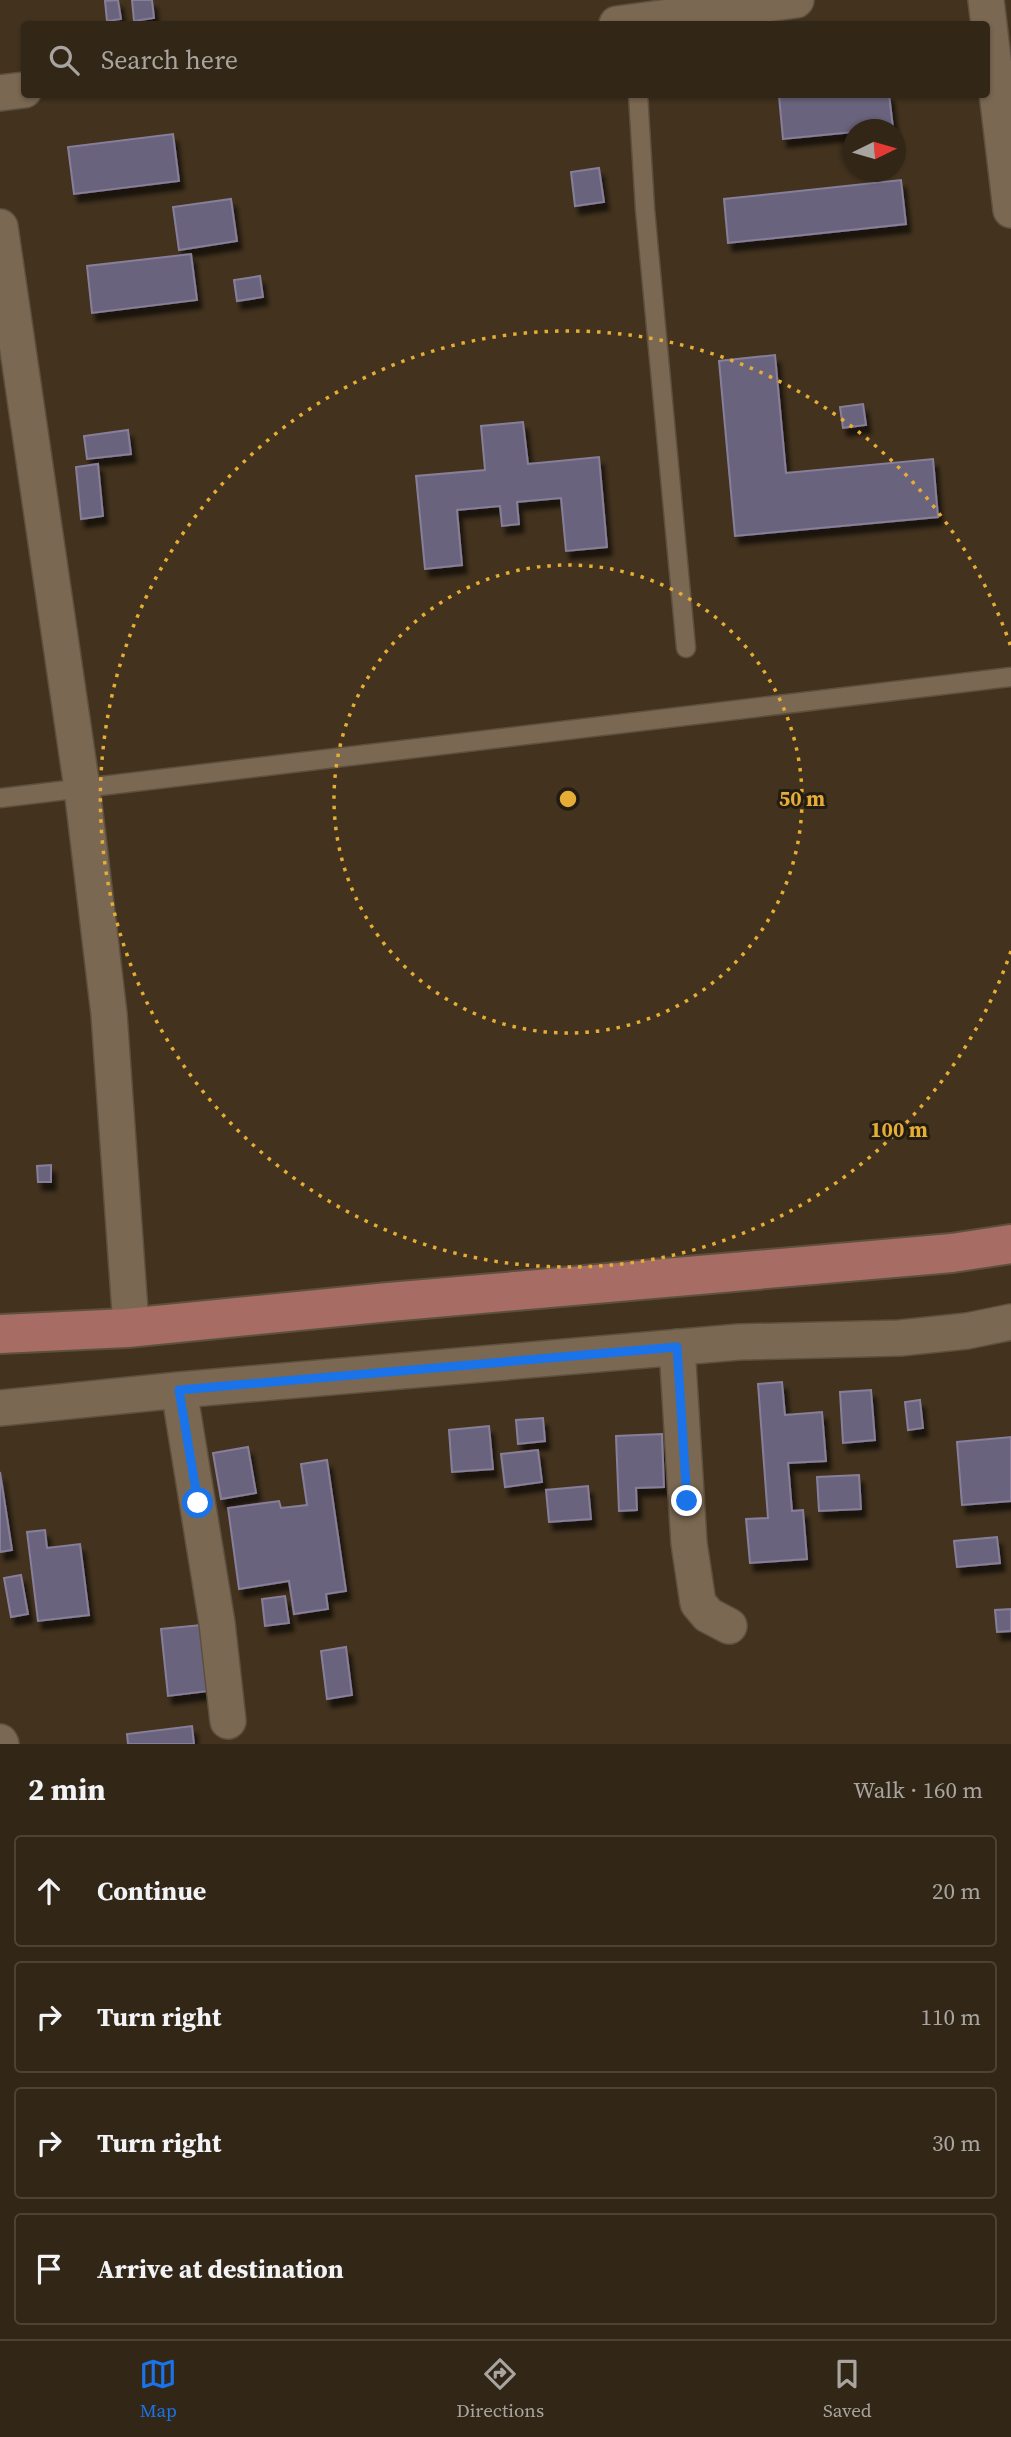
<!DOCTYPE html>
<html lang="en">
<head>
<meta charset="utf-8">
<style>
  :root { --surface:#322616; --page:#3a2e1f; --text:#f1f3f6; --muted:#a8a5a1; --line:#4d4335; --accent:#1a73e8 }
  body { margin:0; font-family:"Source Serif 4",serif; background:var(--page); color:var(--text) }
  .compass { position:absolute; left:843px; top:119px; width:63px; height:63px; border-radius:50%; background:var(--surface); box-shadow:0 2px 5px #0004; rotate:85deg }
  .stop { position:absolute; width:21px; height:21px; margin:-16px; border:5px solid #1a73e8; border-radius:50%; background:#fff }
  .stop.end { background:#1a73e8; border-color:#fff; box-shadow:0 2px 7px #0008 }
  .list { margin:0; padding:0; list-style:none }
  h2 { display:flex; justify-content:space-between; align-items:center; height:91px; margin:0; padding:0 28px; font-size:30px }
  h2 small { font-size:23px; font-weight:400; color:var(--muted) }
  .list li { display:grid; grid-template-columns:46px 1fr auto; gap:21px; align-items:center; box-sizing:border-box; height:112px; margin:0 14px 14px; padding:0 14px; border:2px solid var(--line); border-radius:7px }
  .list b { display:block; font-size:26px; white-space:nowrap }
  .list em { font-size:23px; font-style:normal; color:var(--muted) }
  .icon { flex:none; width:38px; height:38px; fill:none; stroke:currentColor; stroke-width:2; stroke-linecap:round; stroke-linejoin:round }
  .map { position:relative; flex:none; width:1011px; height:1744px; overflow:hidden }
  .search { position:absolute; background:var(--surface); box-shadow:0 2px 5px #0004; left:21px; right:21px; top:21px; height:77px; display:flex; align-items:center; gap:18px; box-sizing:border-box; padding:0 24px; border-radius:7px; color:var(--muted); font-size:26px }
  .sheet { height:595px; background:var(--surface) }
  nav { display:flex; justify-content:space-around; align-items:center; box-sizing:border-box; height:98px; border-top:2px solid var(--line); background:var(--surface); font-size:19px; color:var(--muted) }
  nav a { display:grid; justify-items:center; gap:4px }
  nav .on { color:var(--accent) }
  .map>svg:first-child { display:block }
  .building { fill:#6b647d; stroke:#877f99; stroke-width:2; filter:url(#shadow) }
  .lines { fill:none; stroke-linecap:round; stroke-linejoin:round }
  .lane-casing { stroke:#5d503e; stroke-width:21 }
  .street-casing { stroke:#5d503e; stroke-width:38 }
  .primary-casing { stroke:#5d503e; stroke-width:42 }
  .lane { stroke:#7a6852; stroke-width:18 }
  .street { stroke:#7a6852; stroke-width:35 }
  .primary { stroke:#a76c63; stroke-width:38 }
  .route { stroke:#1a73e8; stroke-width:9 }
  .ring { fill:none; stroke:#e5ad35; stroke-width:3.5; stroke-dasharray:3.5 7 }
  .centre { fill:#e5ad35; stroke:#231c13; stroke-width:3.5 }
  .ring-label { font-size:21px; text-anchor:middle; font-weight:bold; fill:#e5ad35; stroke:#231c13; stroke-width:6; stroke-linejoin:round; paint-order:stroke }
</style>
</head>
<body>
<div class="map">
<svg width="1011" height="1744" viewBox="0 0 1011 1744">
  <defs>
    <filter id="shadow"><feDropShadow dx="4.5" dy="8" stdDeviation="2" flood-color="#0009"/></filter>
  </defs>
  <rect width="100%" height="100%" fill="#42321e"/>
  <!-- building -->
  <path class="building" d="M118,0L121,19L107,21L105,1Z
    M132,0H152L154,18L134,21Z
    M794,94H889L893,128L853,130V132L783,139L779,96Z
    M173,134L179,181L74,194L68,147Z
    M599,168L604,202L575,206L571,172Z
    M901,180L906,224L728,243L724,199Z
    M231,199L237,241L179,250L173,207Z
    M191,254L197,300L92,313L87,266Z
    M260,276L263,297L237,301L234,280Z
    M775,355L786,473L933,459L938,517L735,536L719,361Z
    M863,404L866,425L843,428L840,407Z
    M523,422L528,464L599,457L607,547L566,551L561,498L517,502L519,524L502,526L500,506L457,510L462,565L425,569L416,476L485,470L481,426Z
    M128,430L131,454L87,459L84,436Z
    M98,464L103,516L81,519L76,467Z
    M51,1165V1182H38L37,1166Z
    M782,1382L785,1415L822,1412L826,1461L788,1463L792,1511L803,1510L807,1559L750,1563L746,1519L768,1518L758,1384Z
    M871,1390L875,1440L843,1443L840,1392Z
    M920,1400L923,1428L908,1430L905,1402Z
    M543,1418L545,1441L518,1444L516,1420Z
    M489,1426L493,1469L452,1472L449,1430Z
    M662,1434L664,1487L636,1488L637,1510L619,1511L616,1436Z
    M1011,1437V1501L962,1505L957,1442Z
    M248,1447L256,1493L221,1499L213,1453Z
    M538,1450L542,1482L505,1487L501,1454Z
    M327,1460L346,1591L326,1594L328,1609L294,1614L289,1581L239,1589L228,1508L279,1501L281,1508L307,1505L301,1464Z
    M0,1472L12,1550L0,1552Z
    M859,1475L861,1509L819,1511L817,1477Z
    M588,1486L591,1519L549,1522L546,1490Z
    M45,1530L47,1548L80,1544L89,1615L38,1621L27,1532Z
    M997,1537L1000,1563L957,1567L954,1541Z
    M21,1575L28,1614L11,1617L4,1578Z
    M285,1596L289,1623L265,1626L262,1599Z
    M1011,1609V1631L997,1632L995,1610Z
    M201,1625L209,1691L168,1696L161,1629Z
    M346,1647L352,1695L327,1699L321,1651Z
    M192,1726L194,1744H128L127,1734Z"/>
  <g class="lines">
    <!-- lane casing -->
    <g class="lane-casing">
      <path id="lane" d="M638,94L645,209L686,648
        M0,798L1011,677"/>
    </g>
    <!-- street casing -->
    <g class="street-casing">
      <path id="street" d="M986,0L1011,210
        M617,24L796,0
        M0,93L24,90
        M0,227L82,788L109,1014L131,1326
        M677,1347L689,1543L698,1603L708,1615L729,1626
        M179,1390L217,1623L228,1721
        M0,1408L179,1390L739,1342L900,1338L967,1331L1011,1322
        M0,1742L1,1744"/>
    </g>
    <!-- primary casing -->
    <g class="primary-casing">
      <path id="primary" d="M0,1334L127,1328L389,1302L952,1253L1011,1244"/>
    </g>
    <!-- lane -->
    <use href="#lane" class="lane"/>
    <!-- street -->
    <use href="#street" class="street"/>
    <!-- primary -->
    <use href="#primary" class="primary"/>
  </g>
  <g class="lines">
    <!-- route -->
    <path class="route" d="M198,1503L179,1390L677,1347L687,1501"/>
  </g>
  <!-- distance rings -->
  <g class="ring">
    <circle cx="568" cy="799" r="234"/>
    <path d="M1011 951A468 468 0 1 1 1011 647"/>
  </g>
  <circle cx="568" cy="799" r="10" class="centre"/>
  <g class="ring-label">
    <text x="802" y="806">50 m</text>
    <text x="899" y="1137">100 m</text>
  </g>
</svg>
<svg class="compass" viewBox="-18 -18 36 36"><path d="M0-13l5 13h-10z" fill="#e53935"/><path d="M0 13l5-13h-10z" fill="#a8a5a1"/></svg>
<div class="stop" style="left:198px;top:1503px"></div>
<div class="stop end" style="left:687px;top:1501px"></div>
<div class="search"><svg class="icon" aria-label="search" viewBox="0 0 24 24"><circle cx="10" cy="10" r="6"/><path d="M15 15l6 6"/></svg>Search here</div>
</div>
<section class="sheet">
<h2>2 min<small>Walk · 160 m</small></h2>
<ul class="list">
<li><svg class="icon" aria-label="ahead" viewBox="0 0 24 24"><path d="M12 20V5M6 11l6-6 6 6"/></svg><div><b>Continue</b></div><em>20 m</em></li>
<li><svg class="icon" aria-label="right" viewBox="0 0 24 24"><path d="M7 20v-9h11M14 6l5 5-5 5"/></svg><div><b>Turn right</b></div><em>110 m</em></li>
<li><svg class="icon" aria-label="right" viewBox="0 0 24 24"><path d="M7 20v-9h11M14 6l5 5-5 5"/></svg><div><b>Turn right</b></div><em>30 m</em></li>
<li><svg class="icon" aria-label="arrive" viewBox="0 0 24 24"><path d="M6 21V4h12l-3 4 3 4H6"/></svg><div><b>Arrive at destination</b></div></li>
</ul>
</section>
<nav>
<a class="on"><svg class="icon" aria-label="map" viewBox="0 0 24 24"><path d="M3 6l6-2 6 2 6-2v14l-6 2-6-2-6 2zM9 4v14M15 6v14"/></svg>Map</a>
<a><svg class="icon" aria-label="directions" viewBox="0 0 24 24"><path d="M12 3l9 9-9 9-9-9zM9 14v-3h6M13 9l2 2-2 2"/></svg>Directions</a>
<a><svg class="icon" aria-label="saved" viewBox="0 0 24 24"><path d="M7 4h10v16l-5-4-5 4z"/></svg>Saved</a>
</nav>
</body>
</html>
